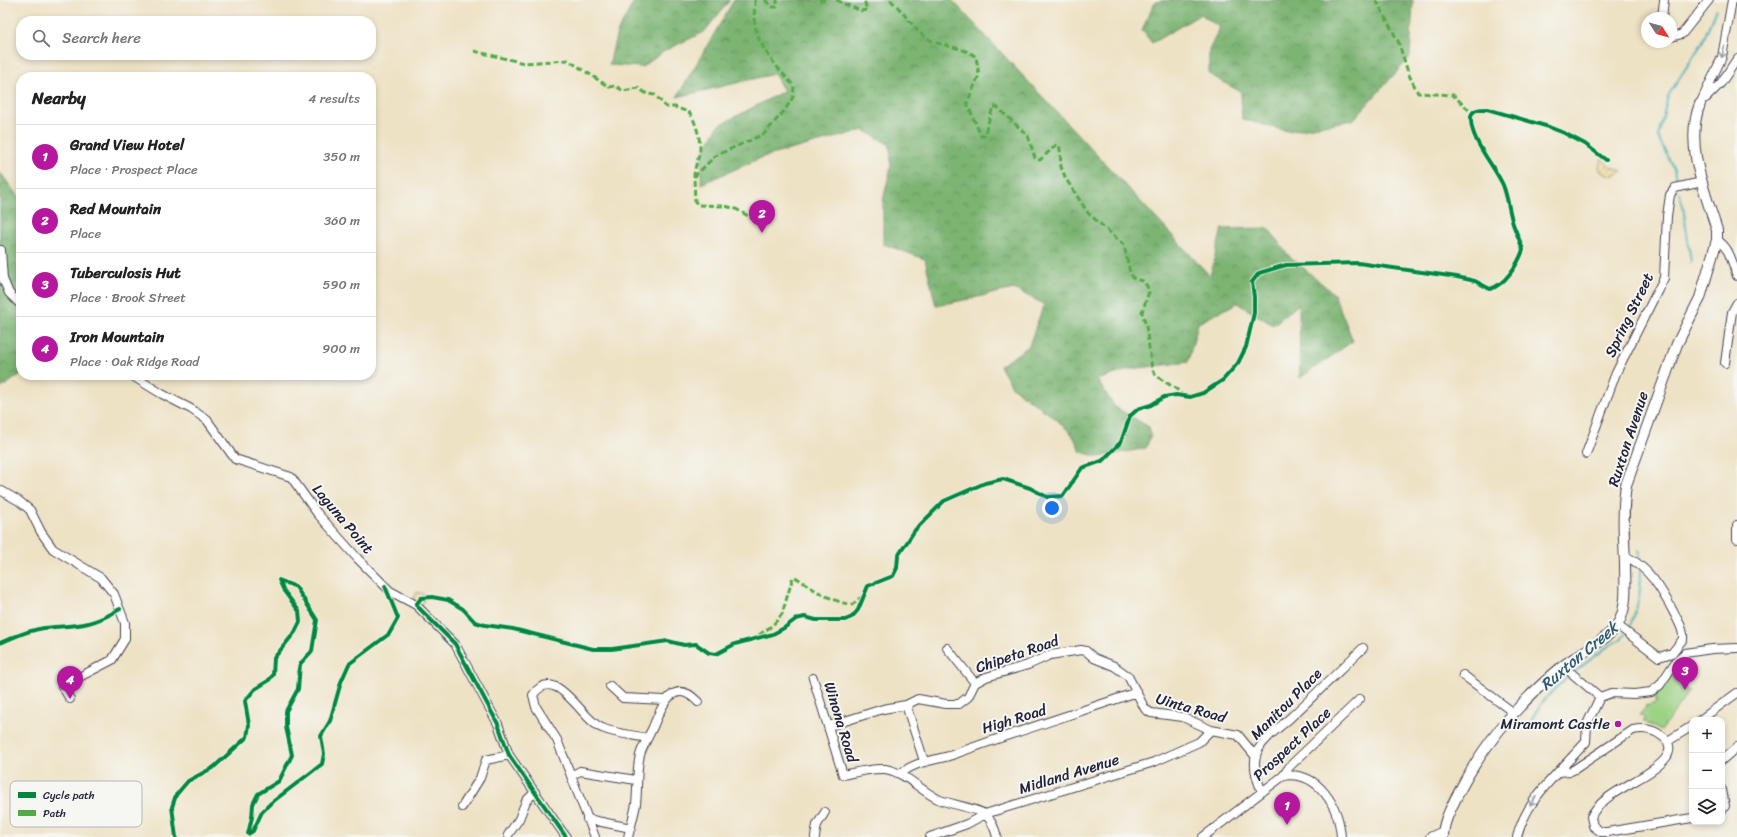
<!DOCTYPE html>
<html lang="en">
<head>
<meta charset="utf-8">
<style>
  :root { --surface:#fff; --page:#f2f2f2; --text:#222; --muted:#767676; --line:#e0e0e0; --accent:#b5179e }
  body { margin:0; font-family:Sriracha,sans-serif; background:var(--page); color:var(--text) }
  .controls { position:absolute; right:12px; bottom:12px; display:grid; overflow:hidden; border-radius:8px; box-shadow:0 2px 6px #0003 }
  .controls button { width:36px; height:36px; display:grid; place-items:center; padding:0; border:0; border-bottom:1px solid var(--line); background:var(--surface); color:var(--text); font:20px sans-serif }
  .compass { position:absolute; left:1641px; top:12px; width:36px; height:36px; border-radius:50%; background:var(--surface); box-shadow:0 2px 6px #0003; rotate:126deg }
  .you { position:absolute; left:1052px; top:508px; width:14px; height:14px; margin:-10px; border:3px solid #fff; border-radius:50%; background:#1a73e8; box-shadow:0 0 0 6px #1a73e833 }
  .badge { display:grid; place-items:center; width:26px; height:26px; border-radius:50%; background:var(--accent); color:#fff; font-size:13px; font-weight:700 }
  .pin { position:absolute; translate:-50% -33px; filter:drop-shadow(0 1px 2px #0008) }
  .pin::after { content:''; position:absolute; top:21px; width:14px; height:12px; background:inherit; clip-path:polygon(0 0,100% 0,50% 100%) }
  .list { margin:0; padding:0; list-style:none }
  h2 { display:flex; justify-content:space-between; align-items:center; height:52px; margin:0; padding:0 16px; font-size:17px }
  h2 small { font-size:13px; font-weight:400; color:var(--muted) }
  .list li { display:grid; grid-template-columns:26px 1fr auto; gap:12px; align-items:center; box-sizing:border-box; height:64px; padding:0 16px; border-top:1px solid var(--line) }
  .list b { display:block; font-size:15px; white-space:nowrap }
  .list p { margin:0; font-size:13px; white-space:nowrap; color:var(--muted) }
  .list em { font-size:13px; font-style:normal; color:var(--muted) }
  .icon { flex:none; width:22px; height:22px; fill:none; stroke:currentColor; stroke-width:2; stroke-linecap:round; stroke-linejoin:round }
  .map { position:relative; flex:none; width:1737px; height:837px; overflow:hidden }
  .search { position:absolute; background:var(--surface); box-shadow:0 2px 6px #0003; left:16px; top:16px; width:360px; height:44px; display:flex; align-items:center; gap:10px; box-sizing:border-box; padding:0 14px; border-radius:16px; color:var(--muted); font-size:15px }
  .panel { position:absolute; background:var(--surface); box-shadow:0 2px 6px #0003; left:16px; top:72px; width:360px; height:308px; border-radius:16px }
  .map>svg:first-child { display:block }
  .green { fill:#9bd284; stroke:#5e7a60 }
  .forest { fill:url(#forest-crowns); stroke:#4f6b56 }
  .sand { fill:url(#sand-dots); stroke:#887e6c }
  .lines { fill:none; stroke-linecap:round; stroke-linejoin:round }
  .stream { stroke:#3aaab7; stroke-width:2 }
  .minor-casing { stroke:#413f50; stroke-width:10 }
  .tertiary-casing { stroke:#413f50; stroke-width:12 }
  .minor { stroke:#fff; stroke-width:8 }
  .tertiary { stroke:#fff; stroke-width:10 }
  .quiet { stroke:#53aa46; stroke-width:3; stroke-dasharray:6 3; stroke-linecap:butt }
  .cycleway-casing { stroke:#f6f6f2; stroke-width:6 }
  .cycleway { stroke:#00873e; stroke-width:4 }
  .oneway { stroke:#9c9ca7 }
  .poi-dot { fill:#b5179e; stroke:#f6f6f2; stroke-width:1.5 }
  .labels { text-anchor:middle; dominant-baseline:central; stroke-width:4; stroke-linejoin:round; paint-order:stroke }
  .street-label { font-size:15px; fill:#22223b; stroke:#f6f6f2 }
  .poi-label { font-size:15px; fill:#22223b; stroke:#f6f6f2; text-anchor:end }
  .water-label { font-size:16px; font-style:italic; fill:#2c586d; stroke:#f6f6f2 }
  .key { fill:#f6f6f2; stroke:#b6b6bb; stroke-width:1 }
  .key-label { font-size:11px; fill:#22223b }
</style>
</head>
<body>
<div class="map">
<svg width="1737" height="837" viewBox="0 0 1737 837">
  <defs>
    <pattern id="forest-crowns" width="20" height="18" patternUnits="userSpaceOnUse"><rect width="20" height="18" fill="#7cb472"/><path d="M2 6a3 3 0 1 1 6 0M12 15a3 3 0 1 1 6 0" fill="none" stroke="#65925f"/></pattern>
    <pattern id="sand-dots" width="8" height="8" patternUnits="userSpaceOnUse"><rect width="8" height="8" fill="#eeda9e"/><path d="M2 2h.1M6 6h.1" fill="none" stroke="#ccbb89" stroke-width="1.8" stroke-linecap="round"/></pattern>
  </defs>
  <rect width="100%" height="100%" fill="#f6f6f2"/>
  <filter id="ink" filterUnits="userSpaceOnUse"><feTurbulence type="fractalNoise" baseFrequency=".025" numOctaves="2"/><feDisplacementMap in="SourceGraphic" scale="8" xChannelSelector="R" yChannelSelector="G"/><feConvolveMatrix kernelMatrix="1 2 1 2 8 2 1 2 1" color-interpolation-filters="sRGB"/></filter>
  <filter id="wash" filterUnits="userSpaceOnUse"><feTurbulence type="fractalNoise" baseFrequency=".012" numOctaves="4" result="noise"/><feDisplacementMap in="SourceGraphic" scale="16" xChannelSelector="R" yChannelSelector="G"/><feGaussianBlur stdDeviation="0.9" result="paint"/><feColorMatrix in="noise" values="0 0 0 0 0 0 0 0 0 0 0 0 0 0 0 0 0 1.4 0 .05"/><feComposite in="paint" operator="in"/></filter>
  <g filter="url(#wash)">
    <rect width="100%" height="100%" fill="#eee2c5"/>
    <!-- green -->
    <path class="green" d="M1671,675L1689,691L1661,731L1643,721L1645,718L1639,715L1647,706H1645L1657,703L1654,694Z"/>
    <!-- forest -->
    <path class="forest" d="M635,0H730L704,32L666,50L642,67L609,65L617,33Z
      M734,0H952L1210,276L1222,229L1268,228L1287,254L1334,294L1353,341L1300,378L1299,304L1273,325L1237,303L1198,323L1188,362L1131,369L1097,380L1115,407L1149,427L1151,435L1146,448L1099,457L1081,452L1072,434L1055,418L1013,388L1000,366L1029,346L1044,304L1014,289L936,306L925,259L883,244V201L891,166L890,145L864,130L763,157L701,184L702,155L718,126L784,91L774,74L677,97Z
      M1169,0H1413L1410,57L1353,120L1288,131L1242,119L1241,92L1209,74V50L1220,28L1201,14L1152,43L1142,30L1155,2Z
      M0,172L21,201V256L18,275L21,307V374L0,389Z"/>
    <!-- sand -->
    <path class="sand" d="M1602,158L1609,166L1622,171L1612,176L1601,172L1599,167Z
      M417,592L423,594L425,598L420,609L411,602Z"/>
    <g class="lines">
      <!-- stream -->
      <path class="stream" d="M1676,180L1674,169L1658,137L1668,96L1702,43L1716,9
        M1679,192L1683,206L1691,262
        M1639,550L1641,563
        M1627,630C1638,613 1641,589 1641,569
        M1574,672L1607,647L1622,638L1625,634
        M1528,728C1537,705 1552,690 1571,674"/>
    </g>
  </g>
  <g filter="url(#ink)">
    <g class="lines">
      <!-- minor casing -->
      <g class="minor-casing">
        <path id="minor" d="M1662,18L1664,0
          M1671,37L1682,34L1709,0
          M1706,98L1721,83L1737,59
          M1700,104L1722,57L1732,0
          M1717,240C1730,248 1732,262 1737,276
          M1,250L3,279L9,293L21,305
          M1725,363L1732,312L1737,303
          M131,375L162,394L191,409L207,420L235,459L291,477L317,513L358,559L390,591L416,605L455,644L498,724L509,755L566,837
          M1586,454L1616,373L1664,278L1667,216L1670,195L1675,188L1702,182
          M0,490L19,501L30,510L41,532L53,549L101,578L114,594L125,623V639L112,660L62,686L70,699
          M1737,525V539
          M1617,625L1659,657L1672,653L1683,639C1684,629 1678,621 1674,613C1662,590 1649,567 1625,556
          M947,648L975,683
          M1563,666L1600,697L1587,724L1586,742L1558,772L1571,771L1575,769L1633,730C1643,728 1653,729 1662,736C1670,741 1672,751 1665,759C1649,779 1601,792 1591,817L1593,826L1601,832H1607L1692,818
          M1463,675L1514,713
          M813,678L843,775C857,772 871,768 885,769C906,772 921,792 940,800C950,804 980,809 986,815C992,821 995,829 997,837
          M610,686L623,698L664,700
          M1600,697L1611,693L1634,694L1651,692L1660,685L1676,661L1685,653L1712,649L1737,648
          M906,705L924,761
          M1700,720L1737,693
          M829,726L883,709L906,705L918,699L946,704H959L968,697L975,683L986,677L1028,665L1050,655L1081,650L1086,651L1094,658L1114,666L1128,676L1145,709L1151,713L1183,717L1211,730L1238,735L1256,757
          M1668,741L1692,726
          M1722,760L1737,747
          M901,773C918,760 936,761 955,754C1015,732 1077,713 1137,692
          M571,776L580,771L636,780
          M1283,776C1318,770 1339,806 1341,837
          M1722,790L1725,806L1722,810
          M1262,792C1257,780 1251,763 1258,750C1265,737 1279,728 1290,718C1315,695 1339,671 1363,648
          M462,807L480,778L486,760L509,755
          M587,819L631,828
          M508,835L519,819L526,801L535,792
          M595,837L557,740L536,707L533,695C556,662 582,721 602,728C616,734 633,735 647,738
          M628,837C631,826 634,815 636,804C638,788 636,771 640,755C643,745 649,736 653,727C661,707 673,676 698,702
          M815,837L817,825L825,812
          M930,837L967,824L985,814L1154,762L1199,742L1211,730
          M1203,837L1283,776L1290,766L1360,699
          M1430,837L1443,831
          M1517,837C1524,810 1540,791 1558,772"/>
      </g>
      <!-- tertiary casing -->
      <g class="tertiary-casing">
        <path id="tertiary" d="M1443,837C1443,824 1449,812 1455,800C1480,748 1518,703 1563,666C1578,654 1608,640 1618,624C1628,606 1625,584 1625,564C1624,539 1622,511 1626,485L1677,344L1700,298L1717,240V230C1705,192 1684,144 1700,104"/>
      </g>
      <!-- minor -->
      <use href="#minor" class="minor"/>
      <!-- tertiary -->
      <use href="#tertiary" class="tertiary"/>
      <!-- quiet -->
      <path class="quiet" d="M755,0C755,8 753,17 755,25C759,49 778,68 794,86L793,97L785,110L764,134L715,156L694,177L695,201L698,205L725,206L736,209L760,223
        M765,0L772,7H777V0
        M819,0H827
        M836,0L861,11L867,10L864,0
        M890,0C903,10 911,26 924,36C939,48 961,45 976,57L979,75L967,103L981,136H984L985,133L993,107H997L1028,136L1035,158L1040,160L1056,145L1060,148L1061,167L1066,179L1088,213L1124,245L1130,273L1134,279L1143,281L1147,286L1149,292L1142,312L1146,326L1152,369C1158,382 1175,384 1183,396
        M1376,0L1398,41L1409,75L1418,93L1453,95L1472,113
        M474,51L524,63L568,60L609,87L616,86L623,91L638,88L647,94L655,95L666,107H675L690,113C696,123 700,137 700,149C699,159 694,167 694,177
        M759,635L773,625L782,614L793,577L797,578C814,590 831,601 852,605L861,597"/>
      <!-- cycleway casing -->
      <g class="cycleway-casing">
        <path id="cycleway" d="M0,643C14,637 28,630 44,628C77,625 90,627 120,609
          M176,837L172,807L176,795L188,781L214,767L247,737L249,725L245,701L255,689L268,681L273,675L274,658L295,632L300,622L299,611L284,591L279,580L296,587L317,620L312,651L300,664L298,689L286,711V727L292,755L279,781L258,794L253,804L252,817L248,834L253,831L262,812L271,803L322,764L324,754L321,736L330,721L341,682L349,664L389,634L398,618L385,586
          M566,837L509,755L498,724L455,644L416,605L421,598L432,597L448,600L463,609L475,622L485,625L513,629L593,649H612L668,641L684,645L696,644L709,653L716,654L735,644L773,634L784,628L796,619L805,617L816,620H845L852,617L858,610L868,586L893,576L897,568L898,556L915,530L944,501L985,483L1003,479L1030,488L1047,497L1063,496L1082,468L1102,461L1121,442L1130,416L1138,409L1151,405L1164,397L1176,395L1190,397L1203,393L1223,380L1238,363L1246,347L1254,313V297L1252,282L1259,273L1286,265L1358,263L1457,277L1475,281L1490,289C1505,285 1518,264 1523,250C1520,241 1516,232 1513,224C1509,211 1508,198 1503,185C1494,165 1470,140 1471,118C1471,109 1480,109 1487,109L1549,127L1564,133L1585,144L1606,160"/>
      </g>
      <!-- cycleway -->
      <use href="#cycleway" class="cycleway"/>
    </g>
    <!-- one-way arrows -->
    <defs><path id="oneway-shaft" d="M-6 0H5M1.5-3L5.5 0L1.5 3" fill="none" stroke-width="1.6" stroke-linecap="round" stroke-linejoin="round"/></defs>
    <g class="oneway">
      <use href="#oneway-shaft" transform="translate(1723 52) rotate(104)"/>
      <use href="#oneway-shaft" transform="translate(1533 801) rotate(121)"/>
    </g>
  </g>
  <!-- markers -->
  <circle class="poi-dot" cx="1618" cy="724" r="4"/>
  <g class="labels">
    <!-- street labels -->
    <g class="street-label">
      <text transform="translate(1629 315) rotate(-64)">Spring Street</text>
      <text transform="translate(1628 439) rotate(-72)">Ruxton Avenue</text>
      <text transform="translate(343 519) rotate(50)">Laguna Point</text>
      <text transform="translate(1017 654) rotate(-19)">Chipeta Road</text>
      <text transform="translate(1286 704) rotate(-45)">Manitou Place</text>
      <text transform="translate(1191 708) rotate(16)">Uinta Road</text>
      <text transform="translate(1014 719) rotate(-17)">High Road</text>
      <text transform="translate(841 722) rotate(73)">Winona Road</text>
      <text transform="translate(1292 744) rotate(-43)">Prospect Place</text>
      <text transform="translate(1069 774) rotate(-17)">Midland Avenue</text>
    </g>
    <!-- poi labels -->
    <g class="poi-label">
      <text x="1610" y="724">Miramont Castle</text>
    </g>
    <!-- water labels -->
    <g class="water-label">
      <text transform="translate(1579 656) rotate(-40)">Ruxton Creek</text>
    </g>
  </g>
  <!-- legend -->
  <rect x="10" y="781" width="132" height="46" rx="6" class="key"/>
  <rect x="18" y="792" width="18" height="6" fill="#00873e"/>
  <rect x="18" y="810" width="18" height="6" fill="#53aa46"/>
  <g class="key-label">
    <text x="43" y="799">Cycle path</text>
    <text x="43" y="817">Path</text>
  </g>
</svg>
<div class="controls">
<button>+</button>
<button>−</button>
<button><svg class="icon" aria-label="layers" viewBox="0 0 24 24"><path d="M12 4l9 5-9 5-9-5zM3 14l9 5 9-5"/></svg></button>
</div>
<svg class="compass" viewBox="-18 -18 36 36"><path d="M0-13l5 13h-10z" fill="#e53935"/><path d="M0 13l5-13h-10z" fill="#767676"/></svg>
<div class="you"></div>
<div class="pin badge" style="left:1287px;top:825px">1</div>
<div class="pin badge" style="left:762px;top:233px">2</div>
<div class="pin badge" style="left:1685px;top:690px">3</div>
<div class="pin badge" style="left:70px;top:699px">4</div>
<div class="search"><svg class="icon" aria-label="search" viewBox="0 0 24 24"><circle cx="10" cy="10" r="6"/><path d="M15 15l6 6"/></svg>Search here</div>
<section class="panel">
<h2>Nearby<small>4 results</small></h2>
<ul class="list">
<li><span class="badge">1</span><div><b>Grand View Hotel</b><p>Place · Prospect Place</p></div><em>350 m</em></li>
<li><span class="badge">2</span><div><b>Red Mountain</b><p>Place</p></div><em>360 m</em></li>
<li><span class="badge">3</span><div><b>Tuberculosis Hut</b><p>Place · Brook Street</p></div><em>590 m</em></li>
<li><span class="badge">4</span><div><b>Iron Mountain</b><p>Place · Oak Ridge Road</p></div><em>900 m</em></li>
</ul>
</section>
</div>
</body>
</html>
